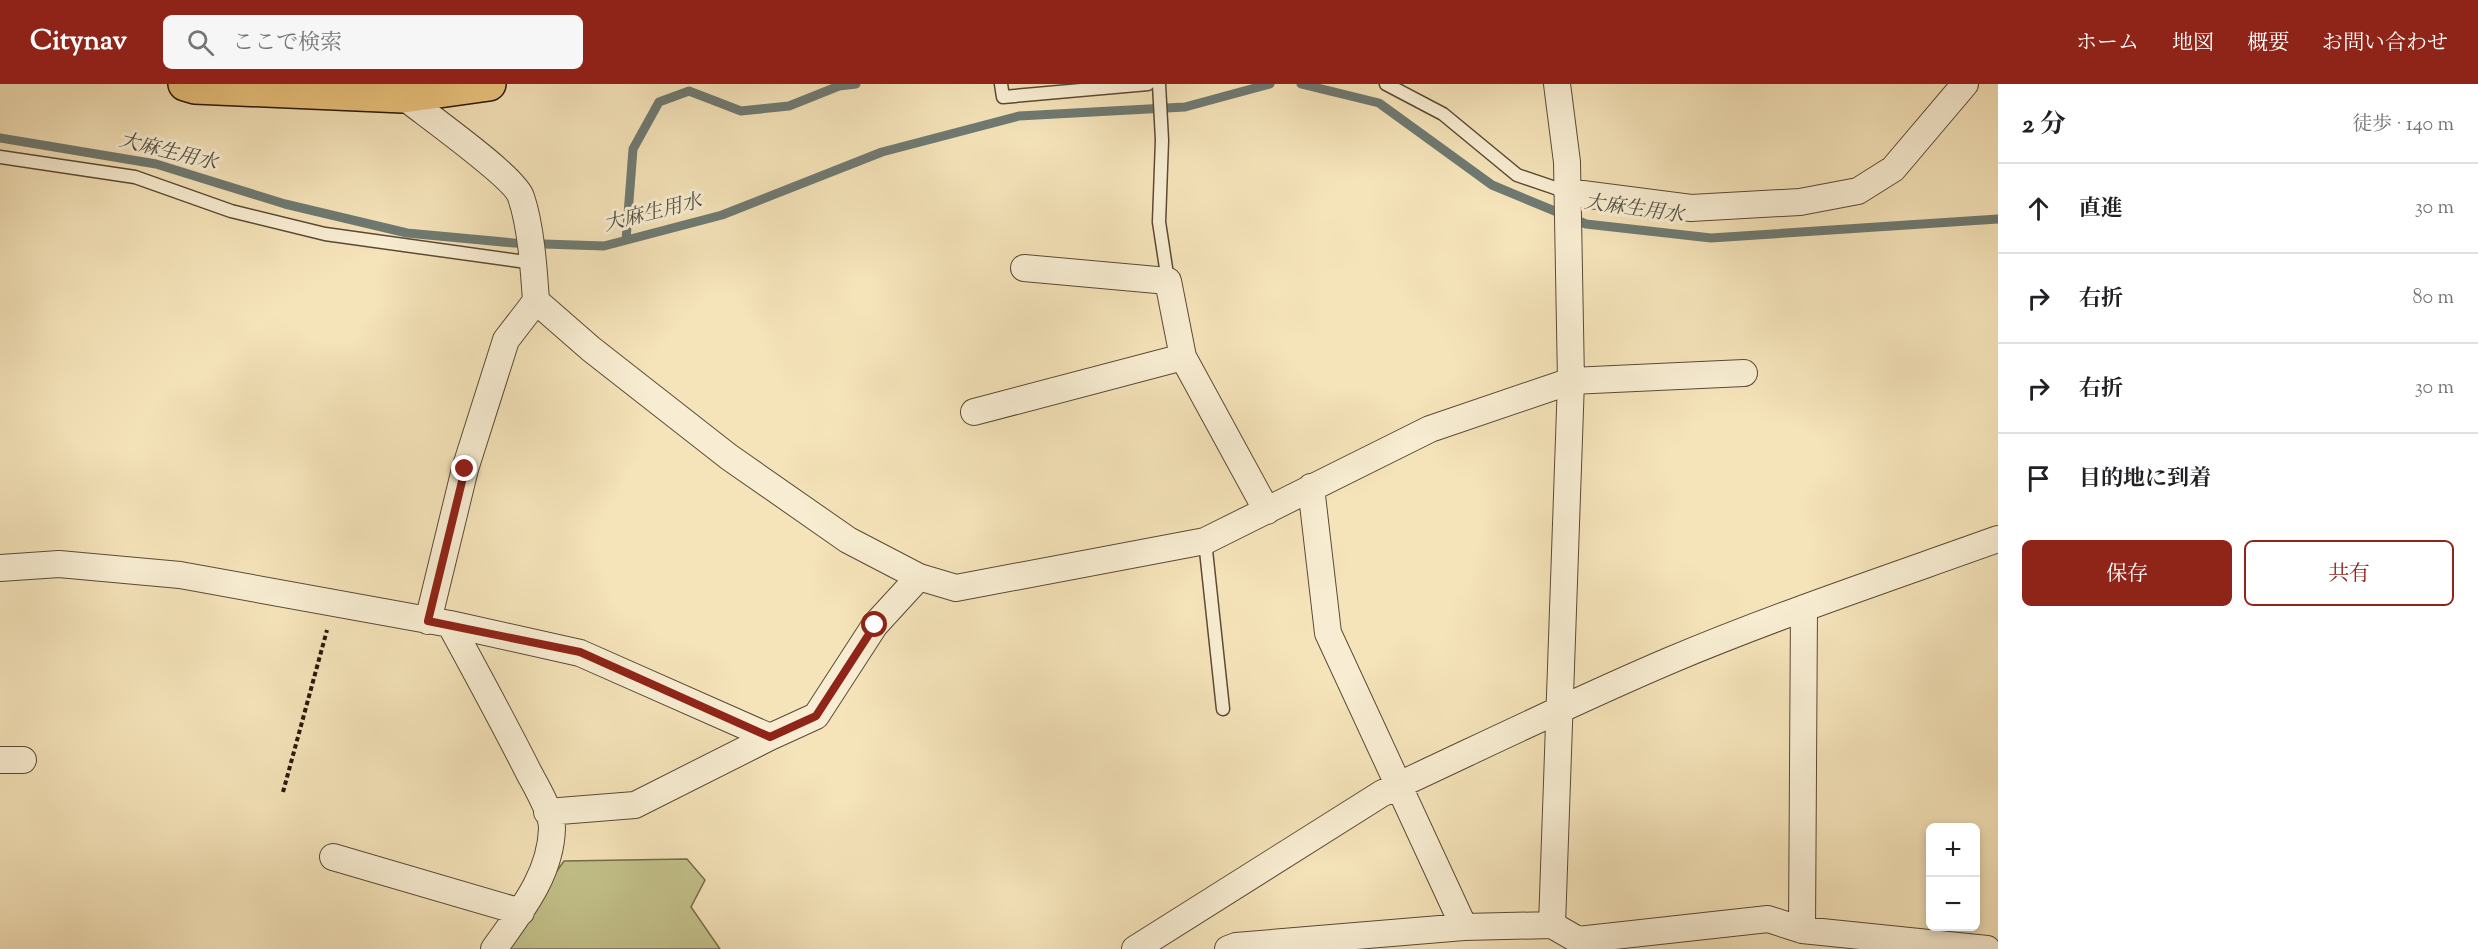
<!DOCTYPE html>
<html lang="ja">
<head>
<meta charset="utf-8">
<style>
  :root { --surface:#fff; --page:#f6f6f6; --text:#202124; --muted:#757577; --line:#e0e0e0; --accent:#8f2418 }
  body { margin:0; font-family:"Sorts Mill Goudy","Noto Serif JP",serif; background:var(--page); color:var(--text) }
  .controls { position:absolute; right:18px; bottom:18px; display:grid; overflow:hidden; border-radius:9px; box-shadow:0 3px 9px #0003 }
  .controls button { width:54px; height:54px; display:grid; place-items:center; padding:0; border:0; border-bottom:2px solid var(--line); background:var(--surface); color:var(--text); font:30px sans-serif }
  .stop { position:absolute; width:18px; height:18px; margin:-14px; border:4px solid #8f2418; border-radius:50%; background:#fff }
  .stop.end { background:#8f2418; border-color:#fff; box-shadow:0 2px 6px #0008 }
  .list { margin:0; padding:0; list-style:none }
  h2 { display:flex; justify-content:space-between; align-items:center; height:78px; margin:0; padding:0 24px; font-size:26px }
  h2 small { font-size:20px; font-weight:400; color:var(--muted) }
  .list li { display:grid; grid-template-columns:39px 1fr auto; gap:18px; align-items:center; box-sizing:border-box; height:90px; padding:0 24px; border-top:2px solid var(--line) }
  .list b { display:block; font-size:22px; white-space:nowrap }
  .list em { font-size:20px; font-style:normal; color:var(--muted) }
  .actions { display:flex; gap:12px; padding:18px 24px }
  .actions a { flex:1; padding:14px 0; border:2px solid var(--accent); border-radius:9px; text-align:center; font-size:21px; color:var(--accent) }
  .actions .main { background:var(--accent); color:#fff }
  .icon { flex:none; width:33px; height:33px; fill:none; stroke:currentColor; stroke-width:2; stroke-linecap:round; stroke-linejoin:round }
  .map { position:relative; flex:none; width:1998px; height:865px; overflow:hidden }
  header { display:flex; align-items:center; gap:36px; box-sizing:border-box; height:84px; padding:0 30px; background:var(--accent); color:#fff }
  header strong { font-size:28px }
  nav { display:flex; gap:33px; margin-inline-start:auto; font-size:21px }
  .search { width:420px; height:54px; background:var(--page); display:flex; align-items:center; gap:15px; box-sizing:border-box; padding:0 21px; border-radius:9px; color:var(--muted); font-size:22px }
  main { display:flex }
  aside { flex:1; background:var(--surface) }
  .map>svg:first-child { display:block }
  .green { fill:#c3c18a; stroke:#766c4a; stroke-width:1.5 }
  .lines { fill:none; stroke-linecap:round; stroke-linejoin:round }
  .stream { stroke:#6f7a72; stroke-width:9 }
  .service-casing { stroke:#5b4a35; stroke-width:15 }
  .minor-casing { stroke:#5b4a35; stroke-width:28 }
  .trunk-casing { stroke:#281709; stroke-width:36 }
  .path { stroke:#281709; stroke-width:4; stroke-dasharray:4.5 3; stroke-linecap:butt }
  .service { stroke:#f8edd2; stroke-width:12 }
  .minor { stroke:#f8edd2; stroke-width:26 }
  .trunk { stroke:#eac27c; stroke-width:33 }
  .route { stroke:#8f2418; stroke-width:8 }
  .labels { text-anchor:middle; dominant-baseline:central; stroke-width:6; stroke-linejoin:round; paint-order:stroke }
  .water-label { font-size:20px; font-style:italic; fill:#525146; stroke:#f8edd2 }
</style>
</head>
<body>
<header>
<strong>Citynav</strong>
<div class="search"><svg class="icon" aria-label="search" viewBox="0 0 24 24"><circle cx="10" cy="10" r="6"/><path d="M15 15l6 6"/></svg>ここで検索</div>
<nav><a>ホーム</a><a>地図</a><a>概要</a><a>お問い合わせ</a></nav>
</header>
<main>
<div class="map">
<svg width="1998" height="865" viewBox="0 0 1998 865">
  <rect width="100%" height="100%" fill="#f5e3b9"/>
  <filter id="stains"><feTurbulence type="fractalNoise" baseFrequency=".00333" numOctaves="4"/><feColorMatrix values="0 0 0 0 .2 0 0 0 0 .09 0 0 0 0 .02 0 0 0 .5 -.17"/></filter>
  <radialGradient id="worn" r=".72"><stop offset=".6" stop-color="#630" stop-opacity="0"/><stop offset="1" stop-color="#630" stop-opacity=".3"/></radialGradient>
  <!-- green -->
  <path class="green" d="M687,775L705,796L691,823L720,865H501L564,777Z"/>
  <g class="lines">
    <!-- stream -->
    <path class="stream" d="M1301,0L1379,19L1492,101L1586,140L1711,154L1998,135
      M0,54L156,80L285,120L407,149L514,159L604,162L722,131L882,68L1019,32L1185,23L1270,0
      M626,156L633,65L659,18L689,7L741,27L789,22L839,2L856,0"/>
    <!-- service casing -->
    <g class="service-casing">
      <path id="service" d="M1001,0L1003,13L1148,0
        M1159,0L1162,56L1159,138L1168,197
        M1386,0L1443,30L1517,91L1567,108
        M0,73L135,93L231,127L325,150L533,179
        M1205,457L1223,625"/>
    </g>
    <!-- minor casing -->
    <g class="minor-casing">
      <path id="minor" d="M406,0L403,12C424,29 515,93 521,113C531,142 534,187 536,217L591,265L729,373L848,456L919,493L956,504L1205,457L1430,345L1571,297L1744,289
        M1567,108L1691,124L1800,118L1858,107L1893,85L1965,0
        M1024,184L1168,197L1183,273L1267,427
        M974,328L1183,273
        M1311,403L1328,549L1464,843
        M0,484L59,480L180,491L450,540L580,569L770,653L816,632L875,541L919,493
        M428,537L465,385L506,256L536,217
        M450,540C477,590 504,639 529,689C536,702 552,729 552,744C551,791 520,828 494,865
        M0,676H23
        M547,728L635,721L770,653
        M333,773L521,828
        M1552,841L1571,297L1567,78L1557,0
        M1802,846L1804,524
        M1135,865L1381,710L1399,701C1489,659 1579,615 1671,576C1778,531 1889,494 1998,455
        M1228,865L1236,862L1464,843L1552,841L1578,856L1768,835L1802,846L1987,865"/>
    </g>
    <!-- trunk casing -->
    <g class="trunk-casing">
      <path id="trunk" d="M185,0L195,3L403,12L489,0"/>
    </g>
    <!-- path -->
    <path class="path" d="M283,708L327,546"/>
    <!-- service -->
    <use href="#service" class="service"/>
    <!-- minor -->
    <use href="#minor" class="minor"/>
    <!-- trunk -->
    <use href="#trunk" class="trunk"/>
  </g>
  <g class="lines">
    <!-- route -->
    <path class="route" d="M465,385L428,537L580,568L770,653L816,632L875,541"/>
  </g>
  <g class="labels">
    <!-- water labels -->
    <g class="water-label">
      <text transform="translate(168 69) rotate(14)">大麻生用水</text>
      <text transform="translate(1634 126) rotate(8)">大麻生用水</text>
      <text transform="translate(653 130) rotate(-14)">大麻生用水</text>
    </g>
  </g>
  <rect width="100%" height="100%" filter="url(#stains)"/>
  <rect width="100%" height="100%" fill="url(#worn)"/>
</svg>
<div class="controls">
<button>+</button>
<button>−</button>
</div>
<div class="stop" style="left:875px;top:541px"></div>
<div class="stop end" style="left:465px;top:385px"></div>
</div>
<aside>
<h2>2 分<small>徒歩 · 140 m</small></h2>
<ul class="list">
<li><svg class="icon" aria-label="ahead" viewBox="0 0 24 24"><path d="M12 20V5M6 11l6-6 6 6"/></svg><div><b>直進</b></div><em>30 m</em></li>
<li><svg class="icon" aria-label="right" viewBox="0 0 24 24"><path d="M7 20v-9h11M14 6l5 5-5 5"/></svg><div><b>右折</b></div><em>80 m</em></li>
<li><svg class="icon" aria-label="right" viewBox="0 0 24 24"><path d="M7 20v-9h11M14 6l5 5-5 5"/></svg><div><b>右折</b></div><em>30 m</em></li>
<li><svg class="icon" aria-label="arrive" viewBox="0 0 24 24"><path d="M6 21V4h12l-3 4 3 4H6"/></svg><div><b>目的地に到着</b></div></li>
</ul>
<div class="actions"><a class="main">保存</a><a>共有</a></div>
</aside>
</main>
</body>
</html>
